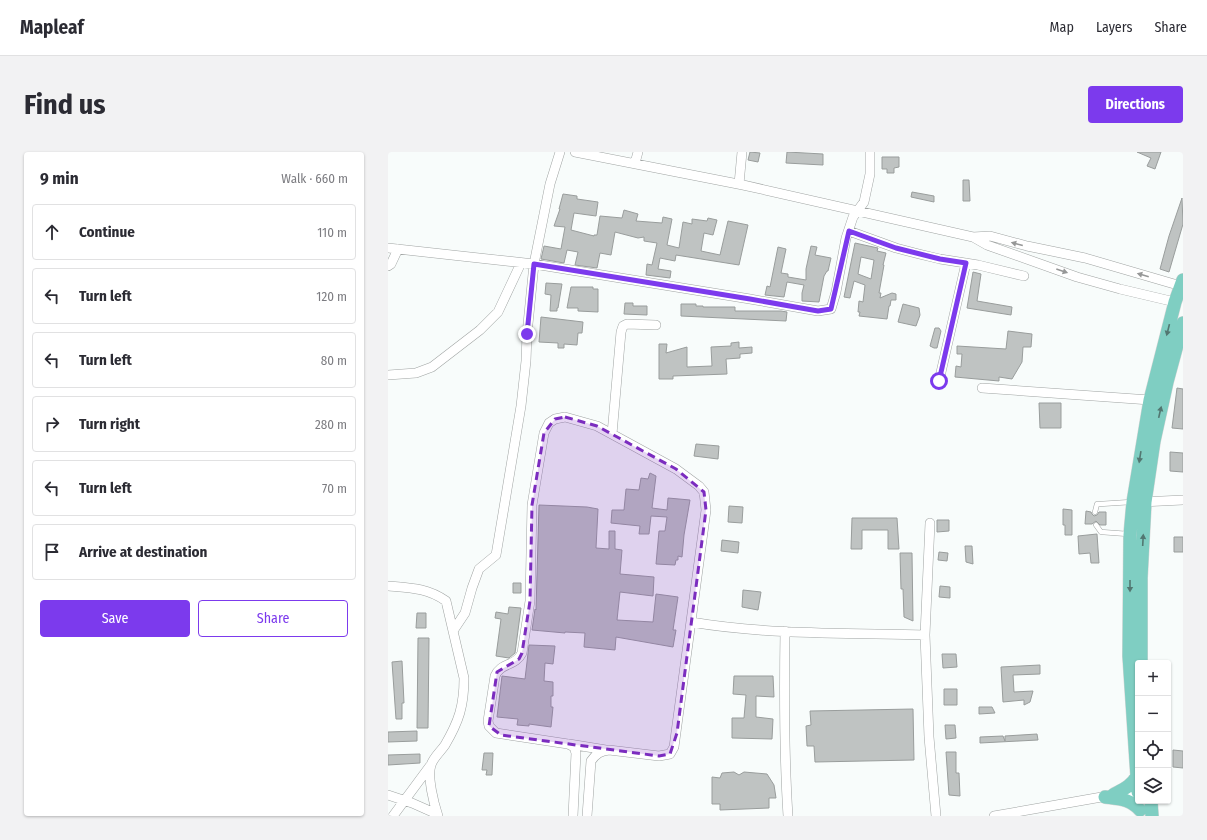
<!DOCTYPE html>
<html lang="en">
<head>
<meta charset="utf-8">
<style>
  :root { --surface:#fff; --page:#f2f2f3; --text:#2b2b33; --muted:#7c7c81; --line:#e1e1e2; --accent:#7c3aed }
  body { margin:0; font-family:"Fira Sans Condensed",sans-serif; background:var(--page); color:var(--text) }
  .controls { position:absolute; right:12px; bottom:12px; display:grid; overflow:hidden; border-radius:4px; box-shadow:0 1px 3px #0004 }
  .controls button { width:36px; height:36px; display:grid; place-items:center; padding:0; border:0; border-bottom:1px solid var(--line); background:var(--surface); color:var(--text); font:20px sans-serif }
  .stop { position:absolute; width:12px; height:12px; margin:-9px; border:3px solid #7c3aed; border-radius:50%; background:#fff }
  .stop.end { background:#7c3aed; border-color:#fff; box-shadow:0 1px 4px #0008 }
  .list { margin:0; padding:0; list-style:none }
  h2 { display:flex; justify-content:space-between; align-items:center; height:52px; margin:0; padding:0 16px; font-size:17px }
  h2 small { font-size:13px; font-weight:400; color:var(--muted) }
  .list li { display:grid; grid-template-columns:26px 1fr auto; gap:12px; align-items:center; box-sizing:border-box; height:56px; margin:0 8px 8px; padding:0 8px; border:1px solid var(--line); border-radius:4px }
  .list b { display:block; font-size:15px; white-space:nowrap }
  .list em { font-size:13px; font-style:normal; color:var(--muted) }
  .actions { display:flex; gap:8px; padding:12px 16px }
  .actions a { flex:1; padding:9px 0; border:1px solid var(--accent); border-radius:4px; text-align:center; font-size:14px; color:var(--accent) }
  .actions .main { background:var(--accent); color:#fff }
  .icon { flex:none; width:22px; height:22px; fill:none; stroke:currentColor; stroke-width:2; stroke-linecap:round; stroke-linejoin:round }
  .map { position:relative; flex:none; width:795px; height:664px; overflow:hidden; border-radius:4px }
  header { display:flex; align-items:center; gap:24px; box-sizing:border-box; height:56px; padding:0 20px; background:var(--surface); border-bottom:1px solid var(--line) }
  header strong { font-size:19px }
  nav { display:flex; gap:22px; margin-inline-start:auto; font-size:14px }
  .intro { display:flex; align-items:center; justify-content:space-between; box-sizing:border-box; height:96px; padding:0 24px }
  h1 { margin:0; font-size:28px }
  .button { padding:10px 18px; border-radius:4px; background:var(--accent); color:#fff; font-size:14px; font-weight:700 }
  main { display:flex; gap:24px; padding:0 24px }
  aside { flex:1; background:var(--surface); border-radius:4px; box-shadow:0 1px 3px #0004 }
  .map>svg:first-child { display:block }
  .building { fill:#bfc3c2; stroke:#999d9c; fill-rule:evenodd }
  .lines { fill:none; stroke-linecap:round; stroke-linejoin:round }
  .service-casing { stroke:#a0a4a3; stroke-width:5.5 }
  .minor-casing { stroke:#a0a4a3; stroke-width:10 }
  .primary-casing { stroke:#d5d5d5; stroke-width:14 }
  .service { stroke:#fff; stroke-width:4.5 }
  .minor { stroke:#fff; stroke-width:9 }
  .primary { stroke:#7fcec2; stroke-width:13 }
  .oneway { fill:#969797 }
  .oneway2 { fill:#527771 }
  .route { stroke:#7c3aed; stroke-width:5 }
  .marked { fill:#7b2cbf; fill-opacity:0.2; stroke:#7b2cbf; stroke-width:3; stroke-dasharray:8 5; stroke-linejoin:round }
</style>
</head>
<body>
<header>
<strong>Mapleaf</strong>
<nav><a>Map</a><a>Layers</a><a>Share</a></nav>
</header>
<div class="intro"><h1>Find us</h1><a class="button">Directions</a></div>
<main>
<aside>
<h2>9 min<small>Walk · 660 m</small></h2>
<ul class="list">
<li><svg class="icon" aria-label="ahead" viewBox="0 0 24 24"><path d="M12 20V5M6 11l6-6 6 6"/></svg><div><b>Continue</b></div><em>110 m</em></li>
<li><svg class="icon" aria-label="left" viewBox="0 0 24 24"><path d="M17 20v-9H6M10 6l-5 5 5 5"/></svg><div><b>Turn left</b></div><em>120 m</em></li>
<li><svg class="icon" aria-label="left" viewBox="0 0 24 24"><path d="M17 20v-9H6M10 6l-5 5 5 5"/></svg><div><b>Turn left</b></div><em>80 m</em></li>
<li><svg class="icon" aria-label="right" viewBox="0 0 24 24"><path d="M7 20v-9h11M14 6l5 5-5 5"/></svg><div><b>Turn right</b></div><em>280 m</em></li>
<li><svg class="icon" aria-label="left" viewBox="0 0 24 24"><path d="M17 20v-9H6M10 6l-5 5 5 5"/></svg><div><b>Turn left</b></div><em>70 m</em></li>
<li><svg class="icon" aria-label="arrive" viewBox="0 0 24 24"><path d="M6 21V4h12l-3 4 3 4H6"/></svg><div><b>Arrive at destination</b></div></li>
</ul>
<div class="actions"><a class="main">Save</a><a>Share</a></div>
</aside>
<div class="map">
<svg width="795" height="664" viewBox="0 0 795 664">
  <rect width="100%" height="100%" fill="#f8fcfb"/>
  <!-- building -->
  <path class="building" d="M362,0L372,1L370,10L360,8Z
    M399,0L435,2V13L398,11Z
    M749,0H773L767,17L759,14L763,6Z
    M494,5H511V15L506,16V21H499V17H494Z
    M575,28H581L582,49H575Z
    M524,40L546,44V50L523,45Z
    M175,42L189,44V47L210,50L208,64L186,61L183,78L206,84V83H209L212,64L234,66L236,58L250,62L248,69L274,71L275,65L284,67L279,93L291,96L295,70L304,72V67L319,69L320,66L329,68L325,83L316,81L313,99L332,103L340,69L360,73L351,113L288,103L287,109L272,106L270,117L283,119L282,126L258,123L259,112L264,113L269,91L256,89V85L250,86L227,80L223,103L212,101L209,116L187,113L190,100L179,98L176,111L153,107L156,94L173,97L177,75L166,74L172,57H171Z
    M794,46L795,72L781,120L772,117L781,84Z
    M467,91L490,96L489,99L498,101L495,113H496L491,141H493L492,146L504,141L508,142V148H503L502,154H501L499,167L471,164L472,160H470L471,149L475,150L477,133L466,129L462,146L456,145ZM473,105L486,108L483,127L470,122Z
    M423,94L429,95L427,103L443,106L440,119H439L436,124L431,150L414,149V141L416,133L399,130L396,145L377,143L379,134L382,135L390,95L398,97L393,121L400,122V125L418,128V117Z
    M585,120L593,122L589,149L624,155L623,163L579,156Z
    M158,131L174,132L170,156H169V159H162L163,143L157,142Z
    M183,135H205V137H210V160L190,159V156H179Z
    M237,151H245V154H259V163L236,162Z
    M293,152H308V154H315V155H347V159H393L399,160L398,169L293,164Z
    M515,152L531,156L532,163L528,174L510,170Z
    M153,165L195,170L194,181H190L189,193L176,192V196H170V191L151,190Z
    M547,176H551L553,179L549,196H546L542,194Z
    M620,179L644,182L643,195H635L634,210L624,227L611,225V229L567,225L568,214L573,215L574,202H569V194L618,197Z
    M351,190V196L364,195V201L352,202V206L338,207L339,222L285,224V227H271V192H279L278,201L299,195V215L324,214L323,195L343,194V191Z
    M789,236L795,237V277L784,276Z
    M651,251H673V276H652Z
    M308,292L331,294L330,307L306,304Z
    M782,300L795,301V320L782,319Z
    M262,321L268,324L264,356L279,358L280,346L302,348L296,383L294,405L290,404V408H288L287,413L268,412L271,379H277L279,365L263,364L261,382H251L252,374L223,371L224,358H236L238,337L251,338L253,326L260,327Z
    M151,353L199,355L210,357L208,396L221,397V379H227V397L234,398L232,422L266,425L265,444L232,440L229,468L265,470L268,442L290,445L285,478H288L285,495L228,485L227,498L196,495L197,481L177,480V481L144,478L147,457L148,458Z
    M341,354L355,355L354,371L340,370Z
    M675,357L684,358V383H677V373H675Z
    M698,359L703,360L704,362L706,364L709,363L711,360H718V373H712L708,369L704,372H697Z
    M464,366H509L511,397H500V378H474V397H463Z
    M549,368H561V379L549,380Z
    M709,382L711,411H703L702,401L691,402L690,384Z
    M786,385H795V400H786Z
    M334,388L351,390L350,401L333,399Z
    M577,394H584L585,412L578,410Z
    M551,400L560,401L559,409L550,408Z
    M512,401H524L525,469L516,465L515,437H513Z
    M125,431H133V441H125Z
    M552,434L562,435V446L551,445Z
    M355,438L373,440L370,458L354,455Z
    M121,455L133,456L127,501L121,506L108,504L113,467L107,466L108,460L120,462Z
    M29,461H38V476H28Z
    M30,486H41L40,576H29Z
    M141,493L167,494L165,512L157,511L156,529L165,530V544H163V555H165L163,575L141,572V574L129,573L130,567L109,565L114,524L137,527Z
    M554,502H568L569,515L555,516Z
    M14,509L16,551H14V567H8L4,510Z
    M652,513V522L625,523L626,540L645,539L642,550L636,553V548L615,550L613,515Z
    M346,524H385L386,545L368,544V565L385,567L384,587L344,586V566H356L358,543L345,542Z
    M556,537H569V553H556Z
    M591,555H604L607,561L591,562Z
    M525,557L526,608L427,610L426,594H419L418,574L423,573L422,559Z
    M557,573H567L568,586L558,587Z
    M29,579V589L0,590V580Z
    M649,582L650,588L592,591V585L615,584L617,589V584Z
    M785,598L795,599V616L785,615Z
    M558,600H568V621H571L572,644L561,643Z
    M96,601H105L104,623H98L99,618H94Z
    M32,602V611L0,613V603Z
    M346,620L351,623L356,620L379,622L386,633L388,646H381V656L332,658V652H324V625L332,626L334,621Z"/>
  <g class="lines">
    <!-- service casing -->
    <g class="service-casing">
      <path id="service" d="M707,360L709,352H712L743,350
        M708,373L713,380L740,382"/>
    </g>
    <!-- minor casing -->
    <g class="minor-casing">
      <path id="minor" d="M187,0L355,33L585,85L602,84L639,94L697,106L793,134
        M247,11L250,0
        M351,32L354,0
        M461,79L508,96L531,102L552,107L590,113L636,124
        M585,85L599,93L689,125L732,137L787,150
        M0,96L146,112L362,147L430,159L443,157L448,140L458,86L465,65L476,50L482,22V0
        M0,114L3,112L10,97
        M0,223L28,221L44,215L92,178L110,160L133,111
        M551,229L578,111
        M594,236L762,248
        M224,282L233,180L235,174L239,172L268,173
        M753,350L795,348
        M542,371L537,483L541,585L548,664
        M0,434C23,436 39,436 58,449L76,526C76,554 71,569 57,593C53,599 45,606 43,613C39,625 46,652 50,664
        M303,470C380,483 460,481 537,483
        M65,479L77,461L84,436L91,417L108,403L133,254L138,209L139,182L146,112L162,32L172,0
        M397,479C396,541 396,602 400,664
        M181,592L218,598
        M0,643L24,651L49,662
        M5,664L42,614
        M185,664L188,601L186,595L180,592L108,581L101,574L100,569L107,524C113,510 127,515 134,501L142,449L144,353L156,281L161,271L167,267L177,265L209,274L288,317L311,334L316,340L318,358L286,595L282,602L271,604L221,598C212,599 208,602 203,609L199,664
        M606,664L725,643L750,640"/>
    </g>
    <!-- primary casing -->
    <g class="primary-casing">
      <path id="primary" d="M753,511V426L757,350L766,289L779,230L795,171
        M750,640L741,504L742,383L745,350L762,248L787,150L795,128
        M725,643C734,638 744,634 749,624
        M717,645C732,647 742,647 752,658
        M763,649L764,664"/>
    </g>
    <!-- service -->
    <use href="#service" class="service"/>
    <!-- minor -->
    <use href="#minor" class="minor"/>
    <!-- primary -->
    <use href="#primary" class="primary"/>
  </g>
  <!-- one-way arrows -->
  <defs><path id="oneway-solid" d="M-6-.8H1V-3.2L6.5 0L1 3.2V.8H-6Z"/></defs>
  <g class="oneway">
    <use href="#oneway-solid" transform="translate(629 92) rotate(-165)"/>
    <use href="#oneway-solid" transform="translate(674 119) rotate(19)"/>
    <use href="#oneway-solid" transform="translate(755 123) rotate(-164)"/>
  </g>
  <g class="oneway2">
    <use href="#oneway-solid" transform="translate(780 178) rotate(104)"/>
    <use href="#oneway-solid" transform="translate(772 260) rotate(-77)"/>
    <use href="#oneway-solid" transform="translate(752 305) rotate(99)"/>
    <use href="#oneway-solid" transform="translate(755 388) rotate(-87)"/>
    <use href="#oneway-solid" transform="translate(742 434) rotate(90)"/>
  </g>
  <g class="lines">
    <!-- route -->
    <path class="route" d="M139,182L146,112L362,147L430,159L443,157L461,79L508,96L552,107L578,111L551,229"/>
  </g>
  <!-- marked area -->
  <path class="marked" d="M177,265L209,274L288,317L316,340L318,358L289,581L282,602L271,604L113,583L101,574L109,520L131,507L134,501L142,449L144,353L156,281L167,267Z"/>
</svg>
<div class="controls">
<button>+</button>
<button>−</button>
<button><svg class="icon" aria-label="locate" viewBox="0 0 24 24"><circle cx="12" cy="12" r="6"/><path d="M12 2v4M12 18v4M2 12h4M18 12h4"/></svg></button>
<button><svg class="icon" aria-label="layers" viewBox="0 0 24 24"><path d="M12 4l9 5-9 5-9-5zM3 14l9 5 9-5"/></svg></button>
</div>
<div class="stop" style="left:551px;top:229px"></div>
<div class="stop end" style="left:139px;top:182px"></div>
</div>
</main>
</body>
</html>
